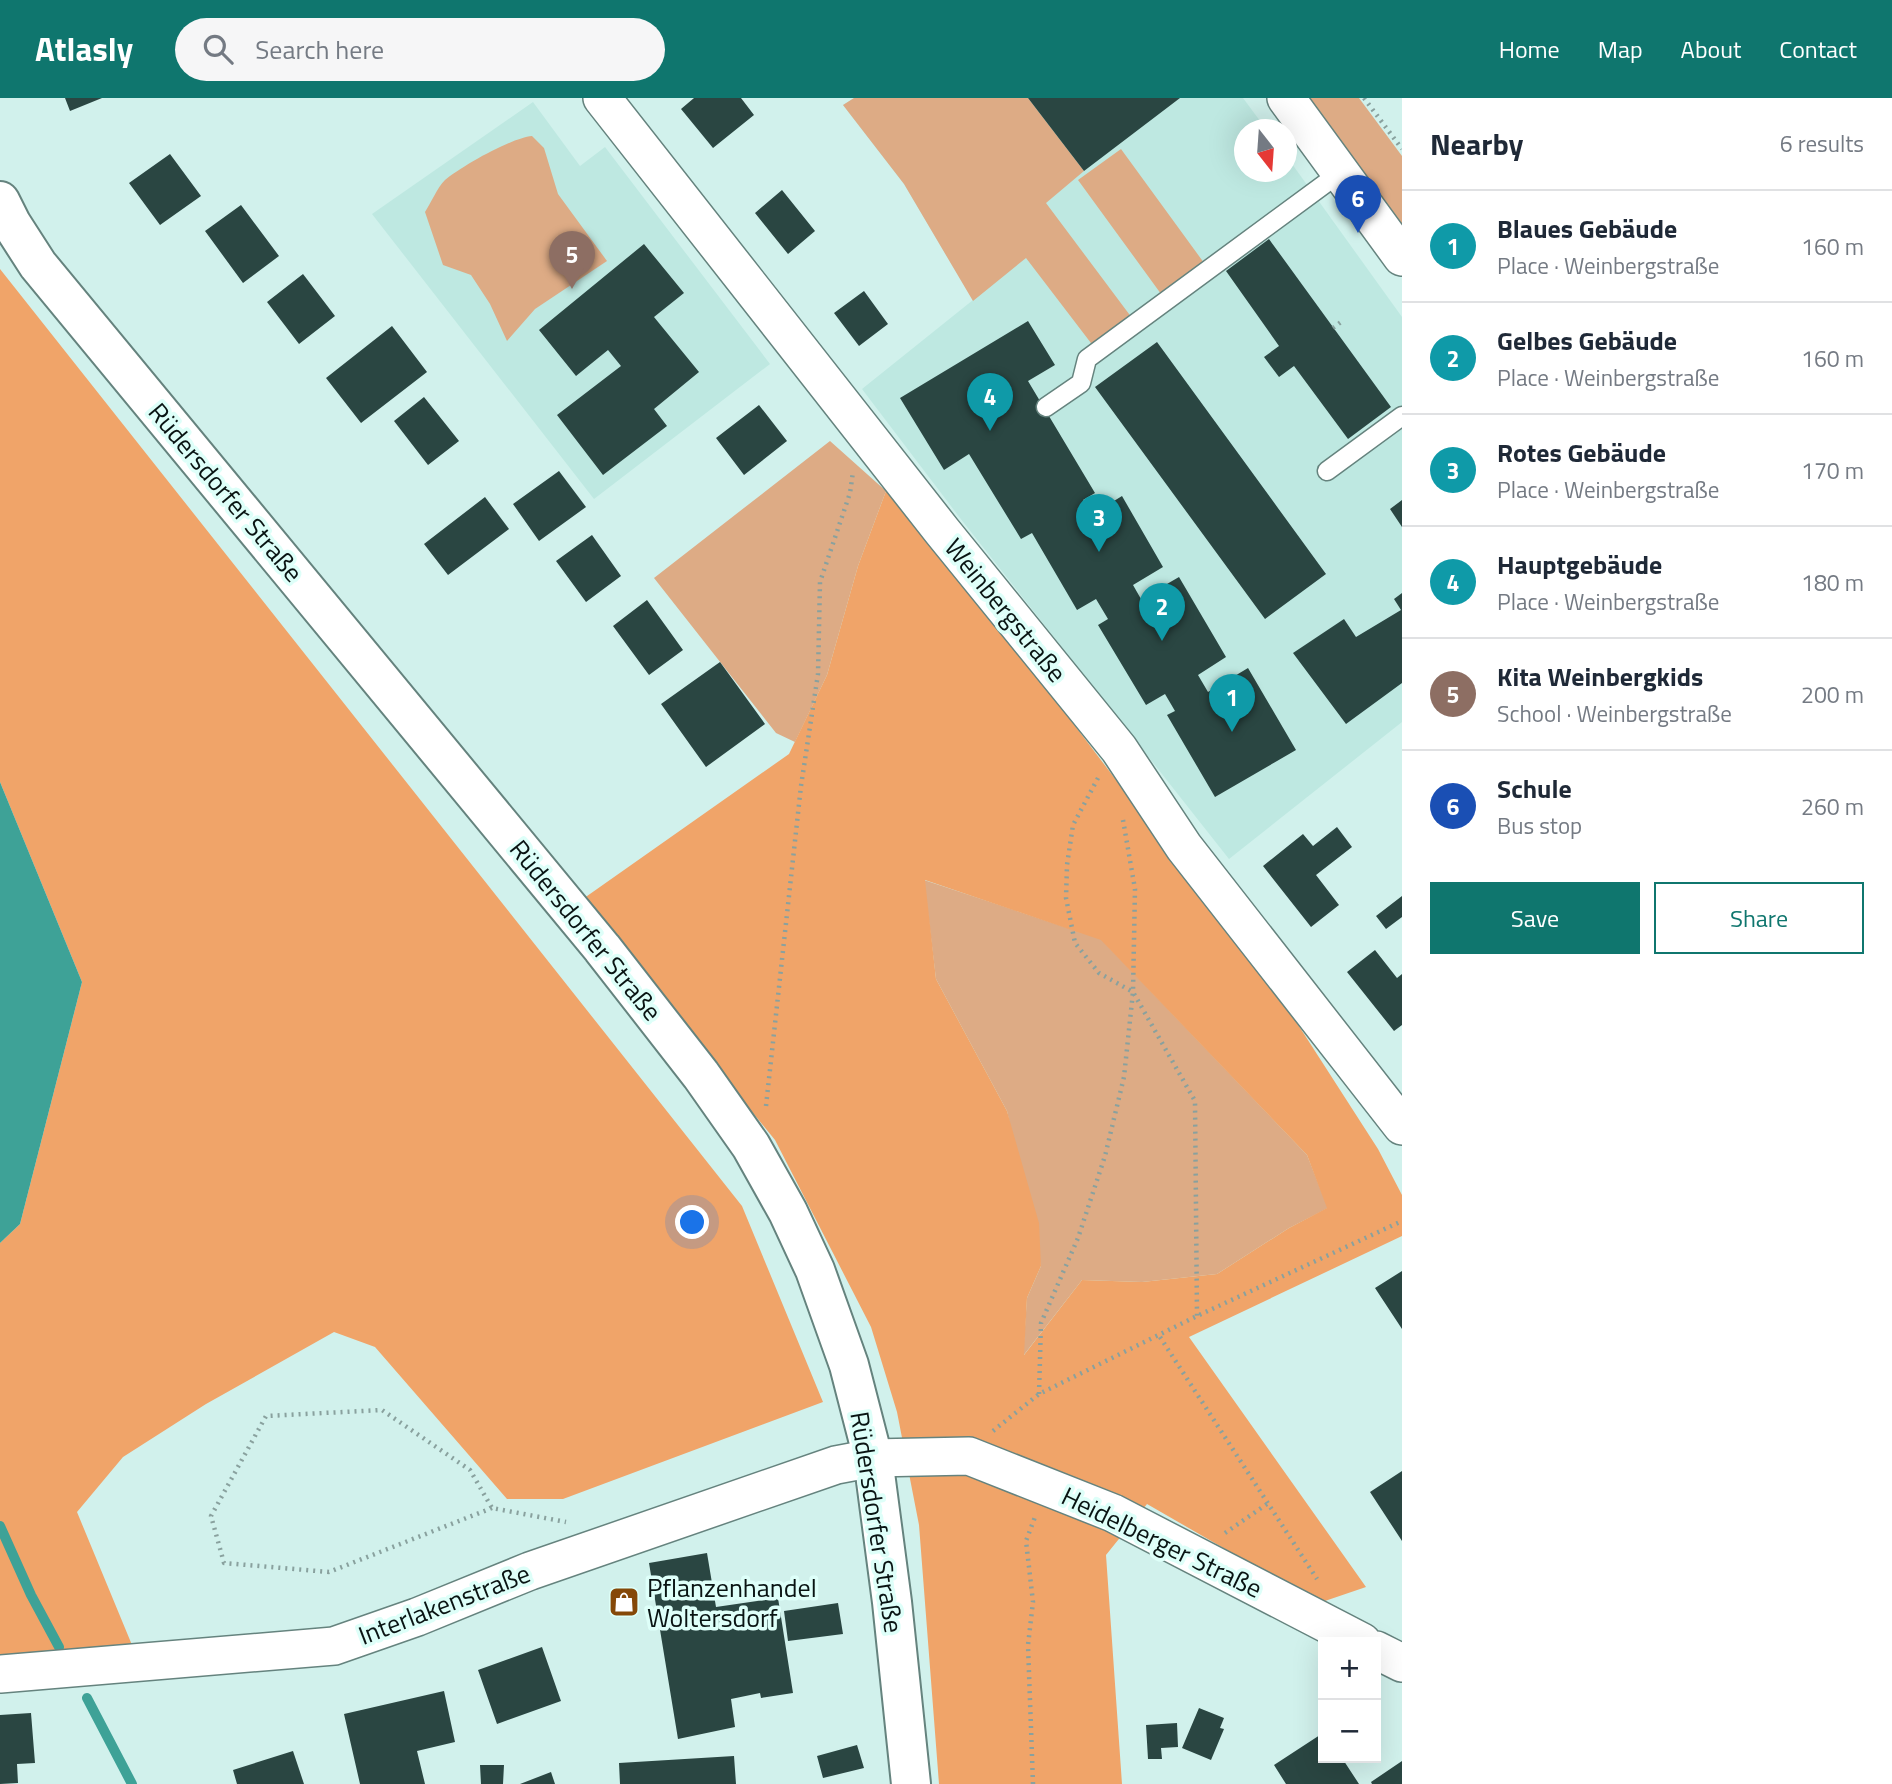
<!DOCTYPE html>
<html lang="en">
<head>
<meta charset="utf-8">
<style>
  :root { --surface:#fff; --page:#f6f6f7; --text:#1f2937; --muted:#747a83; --line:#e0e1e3; --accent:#0f766e }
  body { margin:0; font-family:"Titillium Web",sans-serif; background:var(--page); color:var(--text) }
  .controls { position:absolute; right:21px; bottom:21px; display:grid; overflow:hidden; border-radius:0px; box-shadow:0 7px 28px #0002 }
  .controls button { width:63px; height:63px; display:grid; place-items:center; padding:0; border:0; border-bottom:2px solid var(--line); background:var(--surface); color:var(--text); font:35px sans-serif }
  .compass { position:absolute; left:1234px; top:21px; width:63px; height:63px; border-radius:50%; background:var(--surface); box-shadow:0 7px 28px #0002; rotate:163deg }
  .you { position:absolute; left:693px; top:1125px; width:24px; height:24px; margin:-18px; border:5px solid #fff; border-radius:50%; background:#1a73e8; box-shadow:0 0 0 10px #1a73e833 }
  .badge { display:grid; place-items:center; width:46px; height:46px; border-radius:50%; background:var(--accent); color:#fff; font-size:23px; font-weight:700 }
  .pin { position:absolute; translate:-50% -58px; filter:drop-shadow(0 2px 4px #0008) }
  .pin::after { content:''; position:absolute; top:37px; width:24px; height:21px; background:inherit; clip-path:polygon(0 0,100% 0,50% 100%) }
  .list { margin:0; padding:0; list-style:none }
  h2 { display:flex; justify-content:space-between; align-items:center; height:91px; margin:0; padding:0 28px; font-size:30px }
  h2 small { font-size:23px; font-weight:400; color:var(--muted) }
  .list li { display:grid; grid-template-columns:46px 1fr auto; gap:21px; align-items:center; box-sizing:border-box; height:112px; padding:0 28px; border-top:2px solid var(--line) }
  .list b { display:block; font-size:26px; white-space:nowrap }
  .list p { margin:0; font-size:23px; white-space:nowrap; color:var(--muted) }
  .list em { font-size:23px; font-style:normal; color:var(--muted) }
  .actions { display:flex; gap:14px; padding:21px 28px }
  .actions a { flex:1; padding:16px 0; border:2px solid var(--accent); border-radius:0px; text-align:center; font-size:24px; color:var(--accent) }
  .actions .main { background:var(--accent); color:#fff }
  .icon { flex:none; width:38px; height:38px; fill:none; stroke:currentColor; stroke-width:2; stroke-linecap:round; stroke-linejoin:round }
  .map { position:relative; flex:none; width:1402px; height:1686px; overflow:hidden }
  header { display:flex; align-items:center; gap:42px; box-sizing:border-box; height:98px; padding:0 35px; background:var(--accent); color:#fff }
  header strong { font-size:33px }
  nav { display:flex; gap:38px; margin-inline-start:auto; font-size:24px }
  .search { width:490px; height:63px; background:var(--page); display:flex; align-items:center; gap:18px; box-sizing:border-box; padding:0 24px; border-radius:38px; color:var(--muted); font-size:26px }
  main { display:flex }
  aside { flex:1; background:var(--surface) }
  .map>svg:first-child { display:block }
  .built { fill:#bee8e1 }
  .green { fill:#ddab85 }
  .forest { fill:#f0a469; fill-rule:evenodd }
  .water { fill:#3ea297 }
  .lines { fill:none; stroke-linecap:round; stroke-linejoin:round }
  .stream { stroke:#3ea297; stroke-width:10 }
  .building { fill:#2a4642 }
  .lane-casing { stroke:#65837e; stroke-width:21 }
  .street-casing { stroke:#65837e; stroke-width:40 }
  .secondary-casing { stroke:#65837e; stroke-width:42 }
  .path { stroke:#89a19e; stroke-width:4.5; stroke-dasharray:2 5; stroke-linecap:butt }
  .lane { stroke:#fff; stroke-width:18 }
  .street { stroke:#fff; stroke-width:37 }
  .secondary { stroke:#fff; stroke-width:38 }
  .labels { text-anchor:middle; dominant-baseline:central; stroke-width:7; stroke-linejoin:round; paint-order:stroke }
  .street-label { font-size:26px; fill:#091413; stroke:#defff9 }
  .poi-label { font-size:26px; fill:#091413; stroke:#defff9; text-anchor:start }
</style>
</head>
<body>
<header>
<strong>Atlasly</strong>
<div class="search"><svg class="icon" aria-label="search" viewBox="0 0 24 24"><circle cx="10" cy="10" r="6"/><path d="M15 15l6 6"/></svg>Search here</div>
<nav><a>Home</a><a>Map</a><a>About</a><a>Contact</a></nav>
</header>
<main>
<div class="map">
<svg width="1402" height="1686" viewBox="0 0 1402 1686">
  <rect width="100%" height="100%" fill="#d1f1ec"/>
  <!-- built -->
  <path class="built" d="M854,0H1243L1266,31L1244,32V74H1286L1287,59L1402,219V624L1229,761L960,420L862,291L973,202L904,86L843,7Z
    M533,4L580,68L605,49L770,266L594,401L372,116Z"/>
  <!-- green -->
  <path class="green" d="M854,0H1028L1084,73L1046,105L1132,220L1094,249L1026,160L973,203L904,86L843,7Z
    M1300,0H1359L1402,58V138Z
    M532,38L544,50L558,96L607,163L535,211L507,243L490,206L471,177L443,167L425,114C431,105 437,90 445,82C462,68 511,40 532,38Z
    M1121,51L1207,169L1164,200L1078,82Z
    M830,343L886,393L858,468L827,577L795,644L776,635L654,480Z
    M924,782L1101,841L1307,1057L1328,1110L1289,1130L1217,1176L1142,1184L1082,1182L1023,1258L1027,1200L1041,1168L1007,1013L936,881Z"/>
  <!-- forest -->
  <path class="forest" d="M0,171L742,1108L823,1304L563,1401H507L375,1249L334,1234L206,1306L123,1359L77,1414L132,1547L0,1559V1145L20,1126L82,884L0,684Z
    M886,393L1066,616L1277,894L1378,1051L1402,1097V1138L1189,1239L1366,1489L1319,1505L1147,1406L1106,1457L1122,1686H939L919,1427L897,1314L871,1229L775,1042L580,803L789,656L827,577L858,468ZM925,782L1101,842L1307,1057L1327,1110L1289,1130L1217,1176L1142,1184L1082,1182L1024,1257L1027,1200L1041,1168L1039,1125L1007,1013L936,881Z"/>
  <!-- water -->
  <path class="water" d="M0,684L82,884L20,1126L0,1145Z"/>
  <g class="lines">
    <!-- stream -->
    <path class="stream" d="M0,1428L31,1497L59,1549
      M87,1600L132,1686"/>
  </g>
  <!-- building -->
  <path class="building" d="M65,0H102L70,13Z
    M694,0H741L754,17L713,50L681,11Z
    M1028,0H1180L1084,73Z
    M170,56L201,98L160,127L129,85Z
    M782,92L815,133L788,156L755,115Z
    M241,107L279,158L243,185L205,133Z
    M1269,141L1391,309L1348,341L1294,268L1279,279L1264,259L1279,248L1226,173Z
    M644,146L684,195L654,219L699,274L654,311L667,328L603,377L557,317L621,268L608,252L576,278L539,232Z
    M303,176L335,218L299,246L267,204Z
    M864,193L888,226L859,248L834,215Z
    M1028,223L1055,267L1028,283L1095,395L1083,402L1093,416L1122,398L1163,469L1133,487L1141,501L1179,479L1226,559L1198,577L1208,594L1248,570L1296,652L1215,699L1167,617L1175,613L1165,596L1146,607L1098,527L1108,521L1096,501L1077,512L1032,435L1021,441L969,356L944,372L900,300Z
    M392,228L427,274L361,325L326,280Z
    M1157,244L1326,476L1265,521L1095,289Z
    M424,299L459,343L428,367L394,323Z
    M759,307L787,343L744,377L716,340Z
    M559,373L586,409L539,443L513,406Z
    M485,399L509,431L448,477L424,446Z
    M1402,402V429L1390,411Z
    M592,437L621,478L586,504L556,463Z
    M1402,495V585L1346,626L1293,555L1344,521L1356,539L1401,512L1394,501Z
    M647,502L683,552L649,577L613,528Z
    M720,564L765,626L706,669L661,606Z
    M1337,729L1352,749L1316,777L1339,807L1311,829L1263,768L1303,736L1313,748Z
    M1402,798V819L1386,831L1376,818Z
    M1375,852L1397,880L1402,876V927L1394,933L1347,874Z
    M1402,1173V1231L1375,1190Z
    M1402,1373V1443L1370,1394Z
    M707,1455L716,1509L778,1500L793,1595L761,1600L760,1595L731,1601L735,1629L678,1641L649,1465Z
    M838,1505L843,1536L788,1543L784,1513Z
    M542,1549L561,1603L497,1626L478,1572Z
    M444,1593L455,1644L417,1653L425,1686H360L344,1616Z
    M1199,1610L1224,1620L1220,1630L1224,1631L1211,1662L1182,1650Z
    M31,1615L35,1665L17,1666L18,1685L0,1686V1617Z
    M1177,1625L1178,1649L1161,1650L1162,1661H1148L1146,1627Z
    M1323,1635V1660H1342L1359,1686H1286L1274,1667Z
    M857,1647L864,1670L823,1680L817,1658Z
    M293,1653L304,1686H237L233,1672Z
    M734,1658L736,1686H620L619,1665Z
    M1402,1663V1686H1372L1371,1684Z
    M480,1667H504L503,1686H481Z
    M551,1674L555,1686H520Z"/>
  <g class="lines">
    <!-- lane casing -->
    <g class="lane-casing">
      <path id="lane" d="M1046,309L1081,285L1087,261L1341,74
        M1327,373L1402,318"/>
    </g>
    <!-- street casing -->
    <g class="street-casing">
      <path id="street" d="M602,0L942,433L1119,651L1184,749L1402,1028
        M1286,0L1402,159
        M1376,1552L1402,1565
        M0,1576L334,1548L417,1519L530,1473L836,1367L873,1360L969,1358L1113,1415L1362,1544"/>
    </g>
    <!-- secondary casing -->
    <g class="secondary-casing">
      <path id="secondary" d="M0,103L11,125L38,167L602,850L701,977L751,1048L788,1114L815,1172L849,1267L873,1360L892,1504L911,1686"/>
    </g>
    <!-- path -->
    <path class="path" d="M1364,0L1402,51
      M1333,230L1341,224
      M1098,680L1073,727L1067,767L1066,800L1075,845L1099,875L1133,894L1195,1003L1197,1218
      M766,1008L801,688L818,576L820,484L850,395L853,374
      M1160,1239L1317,1481
      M1039,1296L1041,1225L1078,1140L1105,1058L1124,979L1133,894L1135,791L1123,722
      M993,1333L1039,1296L1197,1218L1402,1123
      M492,1410L329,1474L224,1465L211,1418L266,1318L382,1312L470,1372L492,1410L566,1424
      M1225,1435L1267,1406
      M1033,1686L1028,1547L1033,1504L1026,1443L1035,1419"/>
    <!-- lane -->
    <use href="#lane" class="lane"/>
    <!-- street -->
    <use href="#street" class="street"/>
    <!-- secondary -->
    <use href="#secondary" class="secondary"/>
  </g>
  <!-- icons -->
  <defs>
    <g id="shop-square" transform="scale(1.575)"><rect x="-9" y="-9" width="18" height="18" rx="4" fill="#854808" stroke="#defff9"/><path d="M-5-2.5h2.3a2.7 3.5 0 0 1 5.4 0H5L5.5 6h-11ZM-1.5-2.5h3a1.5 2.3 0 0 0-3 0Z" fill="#fff"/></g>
  </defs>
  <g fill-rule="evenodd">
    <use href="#shop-square" x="624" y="1504"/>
  </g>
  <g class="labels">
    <!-- street labels -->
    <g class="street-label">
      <text transform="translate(226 394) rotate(50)">Rüdersdorfer Straße</text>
      <text transform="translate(1006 512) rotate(51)">Weinbergstraße</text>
      <text transform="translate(586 832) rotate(51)">Rüdersdorfer Straße</text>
      <text transform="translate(877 1424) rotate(81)">Rüdersdorfer Straße</text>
      <text transform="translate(1162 1444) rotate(26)">Heidelberger Straße</text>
      <text transform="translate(444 1506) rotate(-21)">Interlakenstraße</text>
    </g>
    <!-- poi labels -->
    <g class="poi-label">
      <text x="647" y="1489">Pflanzenhandel<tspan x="647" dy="30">Woltersdorf</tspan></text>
    </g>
  </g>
</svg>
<div class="controls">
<button>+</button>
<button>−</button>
</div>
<svg class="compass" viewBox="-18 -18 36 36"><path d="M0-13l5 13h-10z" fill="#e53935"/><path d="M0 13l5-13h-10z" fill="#747a83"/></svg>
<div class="you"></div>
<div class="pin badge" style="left:1232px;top:634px;background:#0f9aa8">1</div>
<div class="pin badge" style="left:1162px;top:543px;background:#0f9aa8">2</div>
<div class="pin badge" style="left:1099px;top:454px;background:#0f9aa8">3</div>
<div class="pin badge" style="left:990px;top:333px;background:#0f9aa8">4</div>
<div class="pin badge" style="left:572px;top:191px;background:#8d6e63">5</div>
<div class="pin badge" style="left:1358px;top:135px;background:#1a4fb4">6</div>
</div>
<aside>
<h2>Nearby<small>6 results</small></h2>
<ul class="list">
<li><span class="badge" style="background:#0f9aa8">1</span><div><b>Blaues Gebäude</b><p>Place · Weinbergstraße</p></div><em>160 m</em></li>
<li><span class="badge" style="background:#0f9aa8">2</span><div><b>Gelbes Gebäude</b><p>Place · Weinbergstraße</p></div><em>160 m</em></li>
<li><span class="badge" style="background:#0f9aa8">3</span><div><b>Rotes Gebäude</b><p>Place · Weinbergstraße</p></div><em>170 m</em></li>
<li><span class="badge" style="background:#0f9aa8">4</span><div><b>Hauptgebäude</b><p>Place · Weinbergstraße</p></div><em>180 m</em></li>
<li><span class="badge" style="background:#8d6e63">5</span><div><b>Kita Weinbergkids</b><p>School · Weinbergstraße</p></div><em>200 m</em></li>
<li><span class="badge" style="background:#1a4fb4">6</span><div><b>Schule</b><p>Bus stop</p></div><em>260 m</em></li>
</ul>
<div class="actions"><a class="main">Save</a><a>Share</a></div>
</aside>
</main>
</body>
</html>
